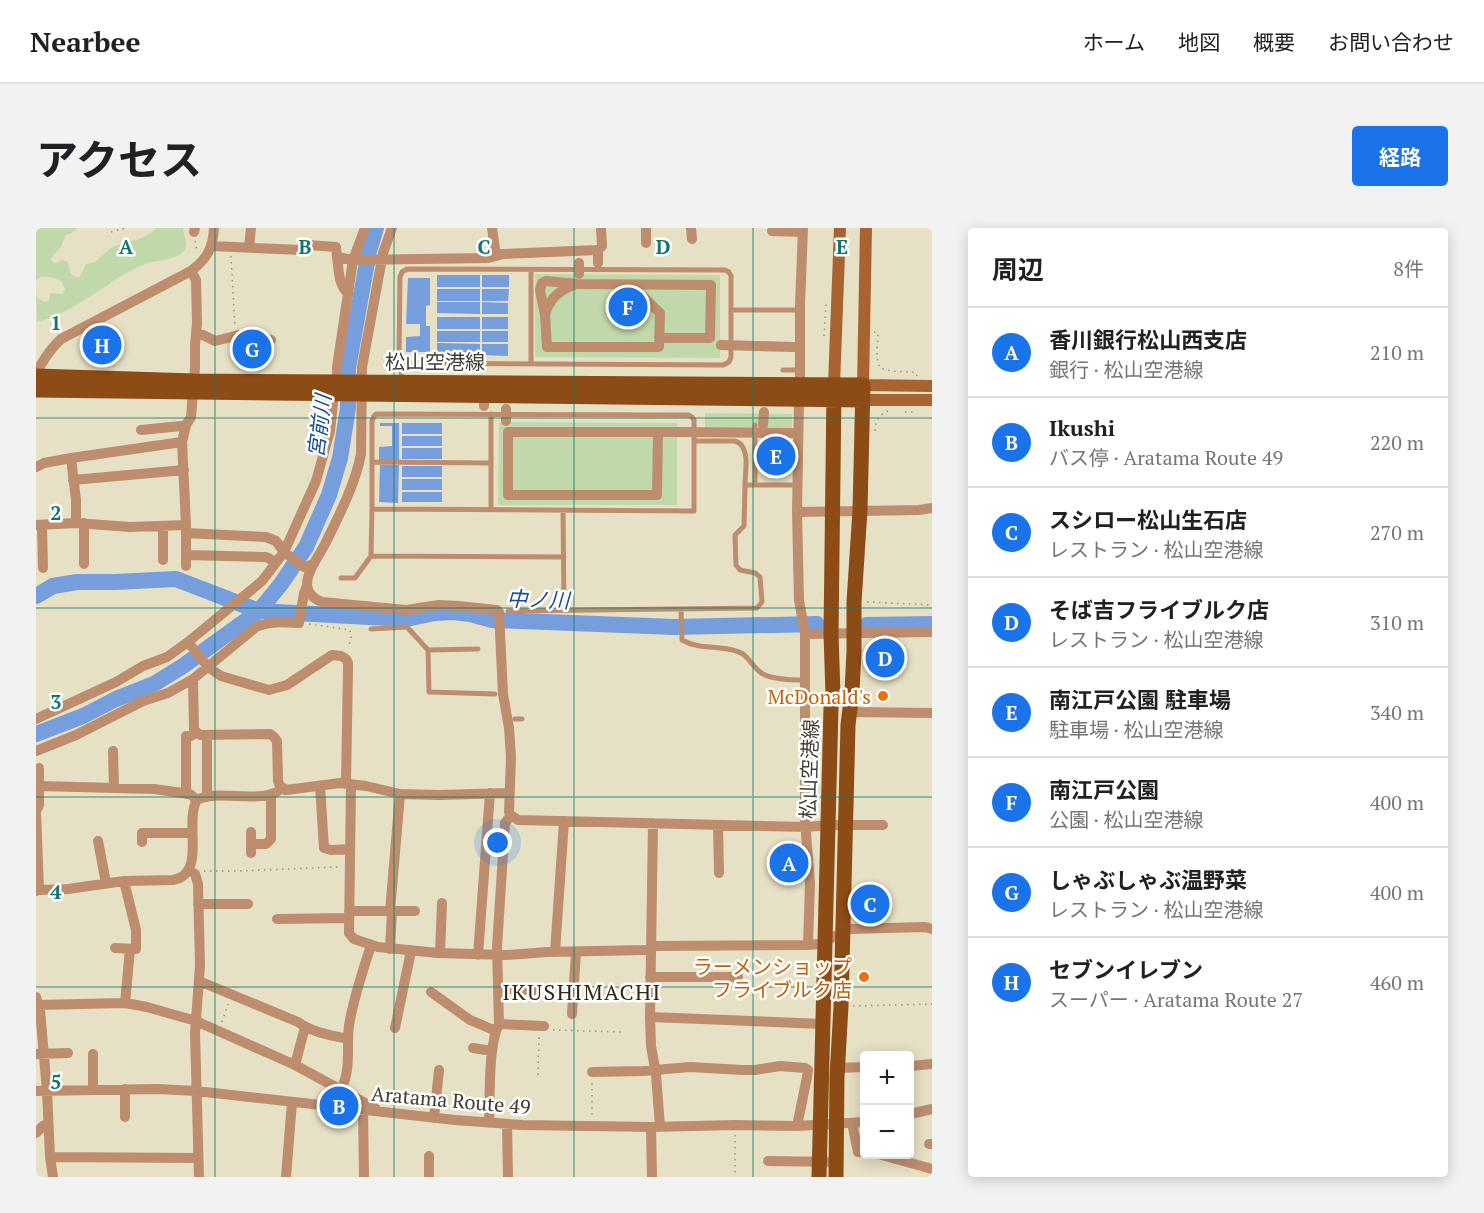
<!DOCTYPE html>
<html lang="ja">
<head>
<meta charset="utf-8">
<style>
  :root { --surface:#fff; --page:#f2f2f2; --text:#202124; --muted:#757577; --line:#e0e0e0; --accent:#1a73e8 }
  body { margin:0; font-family:"PT Serif","Noto Sans JP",serif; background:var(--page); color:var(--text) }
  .controls { position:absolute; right:18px; bottom:18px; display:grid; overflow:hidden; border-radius:6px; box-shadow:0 3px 15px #0003 }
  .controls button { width:54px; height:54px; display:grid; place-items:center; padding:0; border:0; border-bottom:2px solid var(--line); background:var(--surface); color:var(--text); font:30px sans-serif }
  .you { position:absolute; left:462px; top:615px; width:21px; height:21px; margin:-15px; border:4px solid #fff; border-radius:50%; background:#1a73e8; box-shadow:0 0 0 9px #1a73e833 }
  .badge { display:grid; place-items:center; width:39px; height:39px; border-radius:50%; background:var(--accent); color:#fff; font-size:20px; font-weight:700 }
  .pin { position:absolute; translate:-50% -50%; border:3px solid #fff; box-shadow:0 2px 6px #0006 }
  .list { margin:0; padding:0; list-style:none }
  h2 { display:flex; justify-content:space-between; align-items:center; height:78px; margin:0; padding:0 24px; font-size:26px }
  h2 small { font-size:20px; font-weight:400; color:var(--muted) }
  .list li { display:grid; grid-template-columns:39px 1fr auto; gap:18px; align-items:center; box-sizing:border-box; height:90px; padding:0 24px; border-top:2px solid var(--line) }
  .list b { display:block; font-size:22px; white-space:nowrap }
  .list p { margin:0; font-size:20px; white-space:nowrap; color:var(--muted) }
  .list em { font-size:20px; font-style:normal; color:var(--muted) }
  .map { position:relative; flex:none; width:896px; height:949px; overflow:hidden; border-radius:6px }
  header { display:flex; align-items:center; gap:36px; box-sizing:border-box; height:84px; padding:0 30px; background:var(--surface); border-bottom:2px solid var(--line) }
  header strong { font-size:28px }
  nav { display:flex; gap:33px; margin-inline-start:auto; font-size:21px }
  .intro { display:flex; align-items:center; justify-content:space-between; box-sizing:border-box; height:144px; padding:0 36px }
  h1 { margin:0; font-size:42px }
  .button { padding:15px 27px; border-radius:6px; background:var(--accent); color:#fff; font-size:21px; font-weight:700 }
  main { display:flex; gap:36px; padding:0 36px }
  aside { flex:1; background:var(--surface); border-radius:6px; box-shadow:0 3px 15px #0003 }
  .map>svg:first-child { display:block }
  .green { fill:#c1d9aa }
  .water { fill:#769edc }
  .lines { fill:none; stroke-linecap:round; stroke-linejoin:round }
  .river { stroke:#769edc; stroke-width:16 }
  .path { stroke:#989480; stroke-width:1.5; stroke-dasharray:1.5 4.5; stroke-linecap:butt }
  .lane { stroke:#bd8d6e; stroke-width:5 }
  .street { stroke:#bd8d6e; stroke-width:10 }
  .secondary { stroke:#a86331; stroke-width:12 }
  .primary { stroke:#8d4b15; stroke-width:15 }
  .street-bridge { stroke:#bd8d6e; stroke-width:10 }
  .grid { fill:none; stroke:#0f766e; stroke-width:1.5; stroke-opacity:0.55 }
  .food-dot { fill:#e8710a; stroke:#fff; stroke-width:2 }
  .labels { text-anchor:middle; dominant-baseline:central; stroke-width:5; stroke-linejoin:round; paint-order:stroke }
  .street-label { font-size:20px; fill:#403d32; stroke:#fff }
  .food-label { font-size:20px; fill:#c56008; stroke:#fff; text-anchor:end }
  .water-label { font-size:21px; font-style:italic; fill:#1b4d96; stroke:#fff }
  .quarter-label { font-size:22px; letter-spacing:1.5px; fill:#2f2a14; stroke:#fff }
  .grid-label { font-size:20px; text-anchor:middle; font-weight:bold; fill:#0f766e; stroke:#fff; stroke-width:5; stroke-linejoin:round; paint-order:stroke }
</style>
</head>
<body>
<header>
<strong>Nearbee</strong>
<nav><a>ホーム</a><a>地図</a><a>概要</a><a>お問い合わせ</a></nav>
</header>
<div class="intro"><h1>アクセス</h1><a class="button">経路</a></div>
<main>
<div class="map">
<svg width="896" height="949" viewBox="0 0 896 949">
  <rect width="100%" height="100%" fill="#e6e0c5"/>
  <!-- green -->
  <path class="green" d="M1,0H41L36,5L30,7L24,20L15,30L16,34L20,35L26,32L32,34L34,45L39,49H44L50,36C63,36 67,24 77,19C91,12 110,13 120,0H147C147,6 151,12 150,18C147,33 119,32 108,36C97,41 86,48 75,54L72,57C53,69 35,82 14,90C10,92 5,92 1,94L0,64L2,71L9,74L13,72L14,66L15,65L26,66L29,61L26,54L19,50L6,48L0,52V2Z
    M499,46L684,47V130L499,129Z
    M669,185L756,186V201L722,203V198L717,197L716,209H669Z
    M463,194L641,195V277H462Z"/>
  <!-- water -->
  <path class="water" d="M401,47H444V59H401Z
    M446,47H473V59H446Z
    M372,50H394V77L390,78V98H394V124H370V109L384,108V96H370Z
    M401,61H444V73H401Z
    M446,61H473L472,73H446Z
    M401,74H444V86L401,85Z
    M446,74L472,75V86H446Z
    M401,89H444V101H401Z
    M446,89H472V101H446Z
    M401,103H444V114H401Z
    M446,103H472V114H446Z
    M401,115L444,116V127H401Z
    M446,116H472V128L446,127Z
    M344,195H363V232H343V219L356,218V198H344Z
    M366,195H406V206H366Z
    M366,208H406V218H366Z
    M366,220H406V231H366Z
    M344,237H363L362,275L343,274Z
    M366,238H406V249H366Z
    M366,251H406V262H366Z
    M366,264H406V274H366Z"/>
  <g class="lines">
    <!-- river -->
    <path class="river" d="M0,368L17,358L41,354H79L140,351L223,383L370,391L399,385L417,384L434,386L456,392L638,399L781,396
      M830,397L896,396
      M0,506L47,488L80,471L118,456L147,438L223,383L245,356L270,319L293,267L304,230L312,180V140L333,23L340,0"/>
    <!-- path -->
    <path class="path" d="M75,4L90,0
      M159,13L161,23
      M195,28L199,99
      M838,104L842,105C842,116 839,130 844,140L855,143L879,144L881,148
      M788,108L790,76
      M869,184H878V183
      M839,203C839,193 843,187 852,183
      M831,374L896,377
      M273,396L314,402L315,410L312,420
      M168,643H203L304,639
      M817,778L896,776
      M186,794L192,776
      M517,802L585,804
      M502,847L503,808
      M556,855V889
      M699,907V949"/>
    <!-- lane -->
    <path class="lane" d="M495,42V135
      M695,82V48L693,44L689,42L371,41L366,44L364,49L363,128L366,133L371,135L687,137L693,134L695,129V82H764
      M747,142H764
      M365,152L366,133
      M340,186L653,187L656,189L658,192V283L336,281V193L338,188Z
      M658,213H699C715,218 709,243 709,257H761
      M336,234L455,235
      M719,257V197
      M455,282V186
      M527,282L528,382
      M335,328L528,329
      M305,350H319L335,328L336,281
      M645,381L646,412C663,422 682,417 700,423C712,426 715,437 724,444C734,452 757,452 769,452
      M472,383L721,380L726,374L724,349L719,345L704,342L700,337L699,307L708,298L709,257
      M335,401L371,399L392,422L393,464L459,466
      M392,422L442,421
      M479,491H486"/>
    <!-- street -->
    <path class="street" d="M356,0L347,25L326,139L325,226C320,254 303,288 290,314C284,327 271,342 271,357C272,366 278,371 286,374L370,382L403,377L422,378L461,382L463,384L467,466L473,500L475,529L473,584L475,587L482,592L771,599L792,597H847
      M610,0V15
      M655,0L656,11
      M736,3L767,4
      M158,4L159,0
      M175,18L266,22L272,17L300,19L301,29L317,32L452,30L460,28L456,0
      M213,19L215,0
      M562,22V35
      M460,28L466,26L562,22L566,18L565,0
      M301,29C303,42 302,58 313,66
      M595,57L624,85L623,119H511L509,87L504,62L506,55L510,53L541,56L675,57L674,110H623
      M509,87C513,71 523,62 538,57
      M160,106L167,107L179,113L203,107L235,112
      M0,146C7,132 14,121 25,111L155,43C171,31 177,20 178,0
      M301,154V139L317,32L329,0
      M764,156V77L767,0
      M448,168V178
      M763,171L761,284L763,372L769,406V593L774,655L772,717
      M727,197L728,184
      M105,202L145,198L149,199
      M622,204L621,267H472V204H642
      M0,239L8,235L35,230
      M37,252L148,242
      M761,284L883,282L896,280
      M40,295V272L35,230L146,214
      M0,297L40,295L94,299L150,297V305L230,309L240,313L248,324L268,339L278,336
      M6,297L7,340
      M150,297L146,214L150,197L155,189L159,139V117L161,95L160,52L155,43
      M127,298V332
      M150,327L225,329H230L240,334
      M48,336V295
      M150,338V305
      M769,406L896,404
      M152,414L172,439L185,448L233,462L251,457L296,427L305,428L310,431L312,435V440L310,555
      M157,451L158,502L164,507L234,506L238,509L241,513L242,553L244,558L250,562L304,555L330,558L364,566L403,567L473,565
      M813,484L896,485
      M0,491L80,454L107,438L131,429L152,414L226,353L248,324L280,253L294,203L298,166
      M0,523L40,507L107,473L132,465L157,451L220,399C234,393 248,394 263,395L268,365L271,358
      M77,523L78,560
      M315,557L313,705L318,711L342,719L402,725L471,727L511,724L609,722L620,718L772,717L783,716L814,701L889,699L896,701
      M3,558V540
      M284,558L288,620L295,622L314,621
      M150,566V508H155L160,505
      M171,569V508
      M0,583L3,577V558L118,561L154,566L161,572
      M0,584L3,662L0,663
      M617,595L614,789L615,818L620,846L624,899
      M682,597L683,645
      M62,613L70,655
      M106,614V605H156
      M215,616H230L235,611V566
      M215,625V604
      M152,642L159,646L162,656L164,738L159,805L163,949
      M3,662L32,661L88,653L137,652C142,651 147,649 150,645C164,630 150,590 161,572C181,560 228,578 246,560
      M162,676H212
      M313,683H354L364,566
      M354,683H379
      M241,691L313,690
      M79,720L100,721V702L88,653
      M354,721L356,683
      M519,724L528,593
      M404,725L406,675
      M442,727L454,565
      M614,749H702
      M163,753L262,794C277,805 295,807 312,811
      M462,761L498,762
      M395,764L434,792L460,803
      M0,769L4,782L11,863L14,929L17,949
      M89,775L94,721
      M0,777L89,775L111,779L160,793L259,837L340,881
      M536,786L540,724
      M614,789L787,796
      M463,796L508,798
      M359,800L375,723
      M437,820L456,823
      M0,826L32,825
      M57,826V861
      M259,837L269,799
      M874,838L896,836
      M801,840L828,839
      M556,844L607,843L654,839L706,842H719L744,838L769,840L772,842L771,849L761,898
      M89,861V889
      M0,863L121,861L160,863L419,892L486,897L615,899L699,897L761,898L828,894
      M304,863C316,843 310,819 313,798C317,771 327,743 335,717
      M327,882L328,949
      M874,886L896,881
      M398,890L403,842
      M453,895C454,870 452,817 463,796L461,719L469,595L475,587
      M816,895L822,924H828
      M471,896L472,949
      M615,899L616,949
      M0,905L7,898L12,896
      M893,916H896
      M842,926L896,941
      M393,928V949
      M14,929L162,930
      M732,933L800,934
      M250,949L256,874"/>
    <!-- secondary -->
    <path class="secondary" d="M830,0L827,157L896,158
      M798,157L804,0
      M827,172H896"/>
    <!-- primary -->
    <path class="primary" d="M0,148L158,153L301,154L827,157L824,282L818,374V423L816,464L812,497L805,778L801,849L800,949
      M0,162L827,172
      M783,949C787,792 791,636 795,479L797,466L795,406L798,163"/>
    <!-- street-bridge -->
    <path class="street-bridge" d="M543,35V46
      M685,117L758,119
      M470,193V181
      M642,204L756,205"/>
  </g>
  <!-- grid -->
  <path class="grid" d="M179,0V949M358,0V949M538,0V949M717,0V949M0,190H896M0,380H896M0,569H896M0,759H896"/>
  <!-- markers -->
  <g class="food-dot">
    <circle cx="847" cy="468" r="6"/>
    <circle cx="828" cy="749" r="6"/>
  </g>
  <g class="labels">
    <!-- street labels -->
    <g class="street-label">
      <text x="399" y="133">松山空港線</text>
      <text transform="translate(773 541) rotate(-88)">松山空港線</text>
      <text transform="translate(415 872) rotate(5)">Aratama Route 49</text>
    </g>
    <!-- food labels -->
    <g class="food-label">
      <text x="835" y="468">McDonald's</text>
      <text x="816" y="738">ラーメンショップ<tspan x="816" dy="23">フライブルク店</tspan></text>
    </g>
    <!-- water labels -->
    <g class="water-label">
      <text transform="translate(283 198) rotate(-83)">宮前川</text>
      <text transform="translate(502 371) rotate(2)">中ノ川</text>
    </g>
    <!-- quarter labels -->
    <g class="quarter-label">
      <text x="546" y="763">IKUSHIMACHI</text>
    </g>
  </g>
  <g class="grid-label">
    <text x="90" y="26">A</text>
    <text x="269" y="26">B</text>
    <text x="448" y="26">C</text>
    <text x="627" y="26">D</text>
    <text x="806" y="26">E</text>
    <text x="20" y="102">1</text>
    <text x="20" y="292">2</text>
    <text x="20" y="481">3</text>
    <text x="20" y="671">4</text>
    <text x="20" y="861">5</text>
  </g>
</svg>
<div class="controls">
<button>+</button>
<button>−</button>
</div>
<div class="you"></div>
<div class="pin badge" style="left:753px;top:635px">A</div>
<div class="pin badge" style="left:303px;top:878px">B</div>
<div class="pin badge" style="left:834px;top:676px">C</div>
<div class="pin badge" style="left:849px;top:430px">D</div>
<div class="pin badge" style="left:740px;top:228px">E</div>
<div class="pin badge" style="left:592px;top:79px">F</div>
<div class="pin badge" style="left:216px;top:121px">G</div>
<div class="pin badge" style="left:66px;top:117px">H</div>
</div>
<aside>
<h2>周辺<small>8件</small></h2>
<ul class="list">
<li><span class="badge">A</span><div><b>香川銀行松山西支店</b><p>銀行 · 松山空港線</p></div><em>210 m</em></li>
<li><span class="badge">B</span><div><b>Ikushi</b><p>バス停 · Aratama Route 49</p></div><em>220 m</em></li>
<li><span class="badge">C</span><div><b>スシロー松山生石店</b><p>レストラン · 松山空港線</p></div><em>270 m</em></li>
<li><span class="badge">D</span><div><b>そば吉フライブルク店</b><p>レストラン · 松山空港線</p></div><em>310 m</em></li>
<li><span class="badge">E</span><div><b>南江戸公園 駐車場</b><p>駐車場 · 松山空港線</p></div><em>340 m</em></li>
<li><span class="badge">F</span><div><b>南江戸公園</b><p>公園 · 松山空港線</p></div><em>400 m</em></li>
<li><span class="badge">G</span><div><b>しゃぶしゃぶ温野菜</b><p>レストラン · 松山空港線</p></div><em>400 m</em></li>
<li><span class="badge">H</span><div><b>セブンイレブン</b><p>スーパー · Aratama Route 27</p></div><em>460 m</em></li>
</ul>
</aside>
</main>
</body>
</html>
